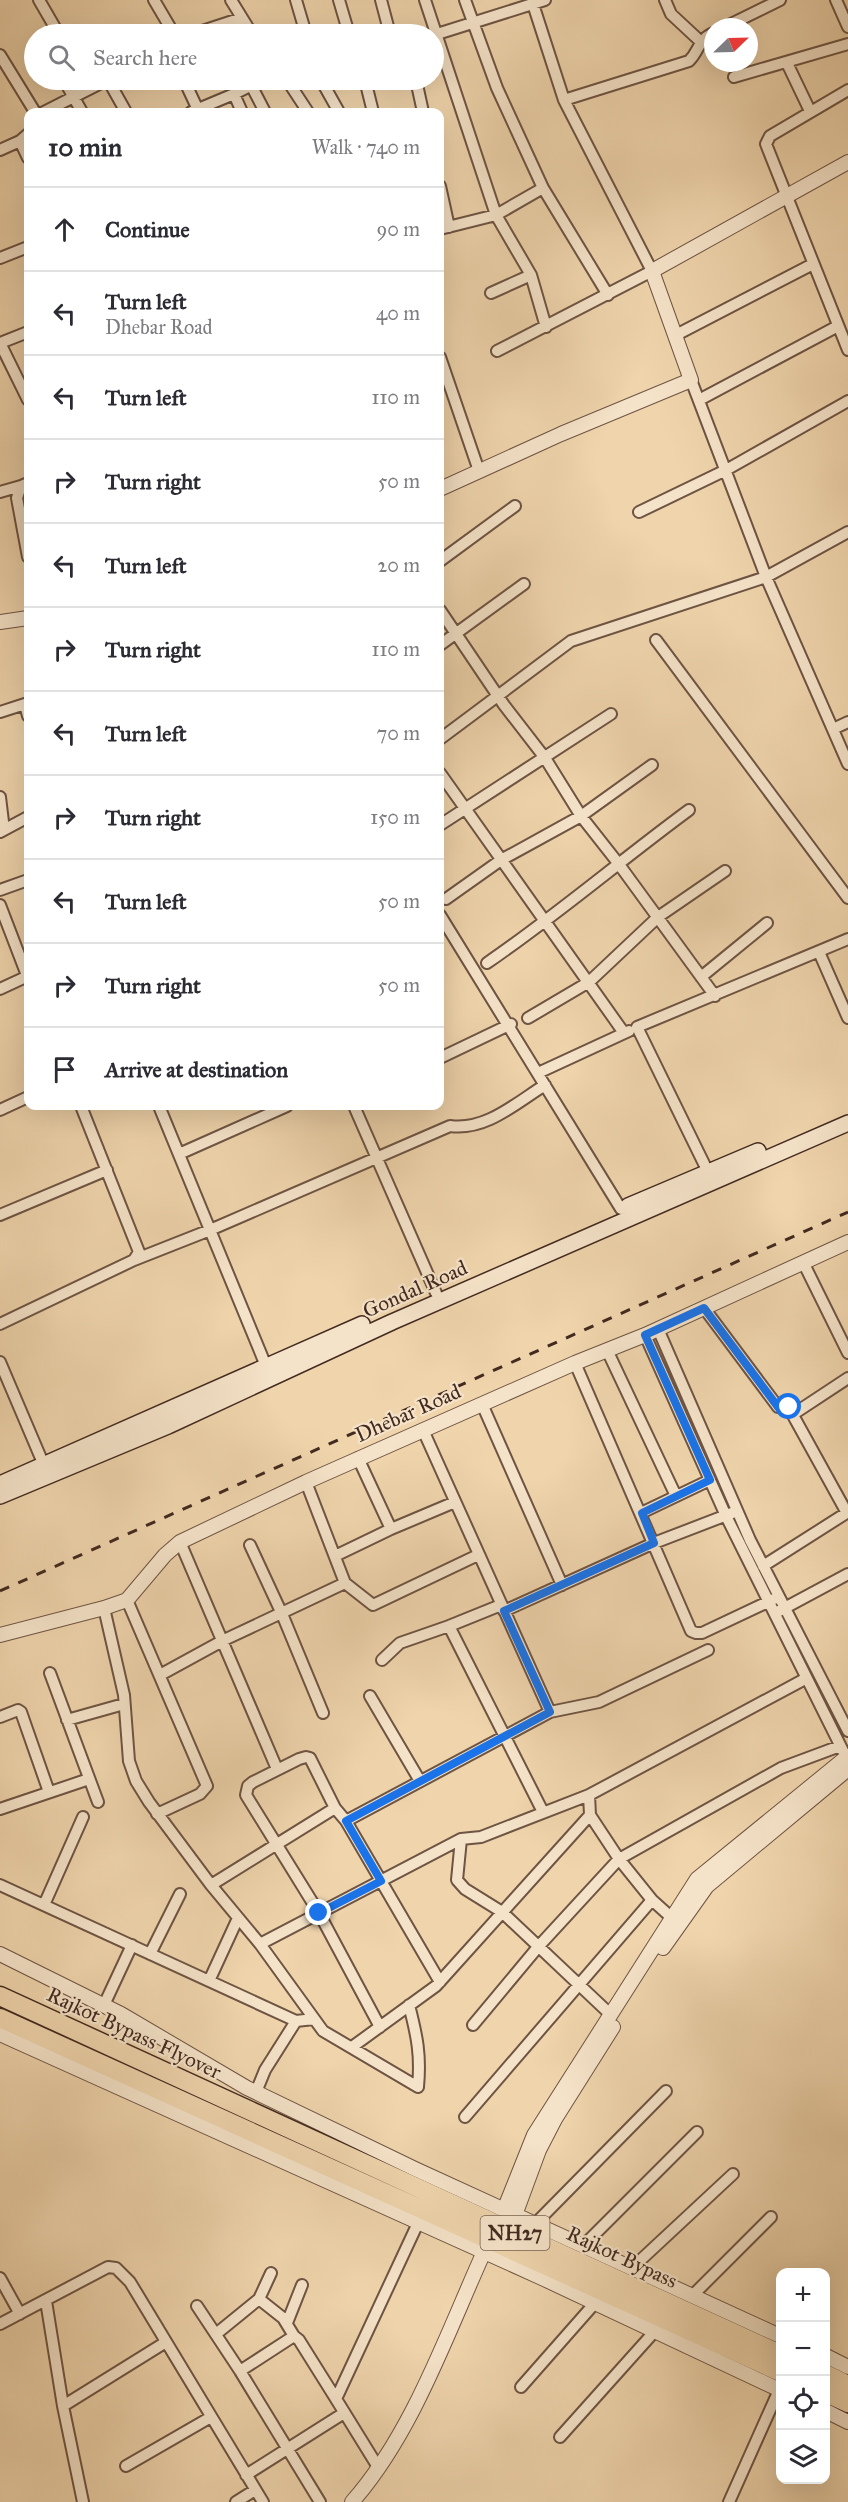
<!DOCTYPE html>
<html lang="en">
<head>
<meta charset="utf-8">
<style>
  :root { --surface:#fff; --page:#f2f2f3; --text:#2b2b33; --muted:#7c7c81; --line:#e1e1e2 }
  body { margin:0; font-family:"IM FELL Great Primer",serif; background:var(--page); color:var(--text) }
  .controls { position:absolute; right:18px; bottom:18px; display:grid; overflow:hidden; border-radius:12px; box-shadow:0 6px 24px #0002 }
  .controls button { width:54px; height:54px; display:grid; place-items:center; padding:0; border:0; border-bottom:2px solid var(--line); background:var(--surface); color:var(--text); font:30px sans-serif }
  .compass { position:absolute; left:704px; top:18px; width:54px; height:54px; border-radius:50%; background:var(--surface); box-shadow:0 6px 24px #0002; rotate:67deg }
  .stop { position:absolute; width:18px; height:18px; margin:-14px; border:4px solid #1a73e8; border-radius:50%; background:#fff }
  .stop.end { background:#1a73e8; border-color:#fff; box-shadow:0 2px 6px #0008 }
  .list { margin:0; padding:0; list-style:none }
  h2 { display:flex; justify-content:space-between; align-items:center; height:78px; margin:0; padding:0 24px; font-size:26px }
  h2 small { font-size:20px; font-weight:400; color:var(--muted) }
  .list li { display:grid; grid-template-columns:39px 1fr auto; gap:18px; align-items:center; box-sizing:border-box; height:84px; padding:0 24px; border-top:2px solid var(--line) }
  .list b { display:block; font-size:22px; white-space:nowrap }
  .list p { margin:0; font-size:20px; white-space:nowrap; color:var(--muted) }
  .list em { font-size:20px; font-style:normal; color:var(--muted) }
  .icon { flex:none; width:33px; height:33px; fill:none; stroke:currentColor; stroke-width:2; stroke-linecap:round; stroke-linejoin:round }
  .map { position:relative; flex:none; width:848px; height:2502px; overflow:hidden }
  .search { position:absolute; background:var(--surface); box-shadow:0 6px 24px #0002; left:24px; top:24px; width:420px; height:66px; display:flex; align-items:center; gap:15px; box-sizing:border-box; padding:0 21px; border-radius:33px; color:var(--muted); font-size:22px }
  .panel { position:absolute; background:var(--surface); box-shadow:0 6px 24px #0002; left:24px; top:108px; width:420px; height:1002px; border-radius:12px }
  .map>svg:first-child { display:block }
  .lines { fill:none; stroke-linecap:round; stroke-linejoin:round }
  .minor-casing { stroke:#6e5443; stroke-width:14 }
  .tertiary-casing { stroke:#6e5443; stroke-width:16 }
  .secondary-casing { stroke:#432a20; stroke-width:18 }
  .trunk-casing { stroke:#432a20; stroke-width:21 }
  .minor { stroke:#f5e3c9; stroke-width:10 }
  .tertiary { stroke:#f5e3c9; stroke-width:14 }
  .secondary { stroke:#f5e3c9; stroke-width:15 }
  .trunk { stroke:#efd4ac; stroke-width:18 }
  .rail { stroke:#432a20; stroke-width:3; stroke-dasharray:10 10; stroke-linecap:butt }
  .route { stroke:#1a73e8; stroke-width:8 }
  .labels { text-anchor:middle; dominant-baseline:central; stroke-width:4.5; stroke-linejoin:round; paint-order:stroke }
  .shield { fill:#f5e3c9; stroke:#786253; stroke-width:1.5 }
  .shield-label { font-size:20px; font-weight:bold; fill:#432a20 }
  .street-label { font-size:21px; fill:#432a20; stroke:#f5e3c9 }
</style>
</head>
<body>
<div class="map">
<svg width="848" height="2502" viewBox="0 0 848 2502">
  <rect width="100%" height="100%" fill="#efd4ac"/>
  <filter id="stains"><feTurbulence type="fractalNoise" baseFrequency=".00333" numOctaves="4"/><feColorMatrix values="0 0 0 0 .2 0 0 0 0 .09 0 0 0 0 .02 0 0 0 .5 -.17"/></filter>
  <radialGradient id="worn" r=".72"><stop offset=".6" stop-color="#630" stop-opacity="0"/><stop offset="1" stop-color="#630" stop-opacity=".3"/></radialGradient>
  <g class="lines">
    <!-- minor casing -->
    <g class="minor-casing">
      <path id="minor" d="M39,0L57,31
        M154,0L174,34
        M231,0L252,34
        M296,0L306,34
        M339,0L349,34
        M381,0L390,34
        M425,0L496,215L531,275L546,327
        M465,0L497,88L543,188L608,295
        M665,0L671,14L700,41
        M836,0L848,27
        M725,27L780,0
        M193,34L242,18
        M434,35L545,0
        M0,55L35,112
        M787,63L810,111
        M734,77L848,44
        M64,80L82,112
        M108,80L126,112
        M184,80L199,112
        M287,80L308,112
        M321,80L339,112
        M365,80L373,112
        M416,80L423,112
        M251,85L265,112
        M848,90L770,136L766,144L848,350
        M234,94L242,112
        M564,100L689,61C700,50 697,41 713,33
        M44,112L107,80
        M191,112L234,94L262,80
        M20,141L28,158
        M0,150L20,141L28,134
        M440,186L449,227
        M440,229L496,215L543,188
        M0,258L28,247
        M491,293L531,275
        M676,335L813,264
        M0,343L28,400
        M0,343L28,332
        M497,351L652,271L564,100L533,4
        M440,357L479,471
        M691,380L766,577L848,764
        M699,400L838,326
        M28,483L21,486L17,498L28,557
        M0,492L21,486
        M639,512L726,470L848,401
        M440,561L515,506
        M440,610L504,705L545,758L581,816L618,863L715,996
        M656,640L848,898
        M440,645L524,584
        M25,704L28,716
        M0,712L28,703
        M833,729L848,722
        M440,739L571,641L766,577L848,532
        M440,773L624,1033
        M0,797L4,830
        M440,825L611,714
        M0,832L28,817
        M0,890L28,880
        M446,899L501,860L581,816L652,765
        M0,905L28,978
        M440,915L621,1209
        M819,952L848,1018
        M487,963C557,915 621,860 689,810
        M701,977L767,923
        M0,989L28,976
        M528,1018L589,982L658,917L725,871
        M440,1058L511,1024
        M538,1073L629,1031
        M159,1106L266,1366
        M354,1106L436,1293
        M0,1110L28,1097
        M179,1154L287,1106
        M711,1178L637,1027L848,939
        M0,1215L107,1170
        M134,1260L210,1230L450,1126C486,1131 516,1103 545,1085
        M803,1262L848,1353
        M704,1308L778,1407L789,1408L847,1513
        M0,1324L134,1260L139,1252L81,1106
        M658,1329L750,1540L848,1731
        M645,1335L726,1516L848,1761
        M607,1350L676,1496
        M0,1362L46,1470
        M575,1363L691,1631L696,1633H702L774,1599
        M482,1404L562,1585
        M798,1411L848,1378
        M423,1430L550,1712
        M358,1458L391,1529
        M306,1482L345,1583L373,1605L478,1555
        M641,1513L710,1480
        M180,1542L277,1769
        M250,1545L282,1614L323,1713
        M335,1556L391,1529L455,1502
        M763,1566L848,1512
        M127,1600L207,1786L200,1794L157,1814
        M501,1605L449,1626L543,1812
        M104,1608L124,1695L129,1761L136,1781L149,1802L211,1885L260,1944L323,2031L418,2087C421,2055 417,2036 409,2005
        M504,1611L654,1543L732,1513
        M779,1611L848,1574
        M382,1660L400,1643L449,1626
        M50,1673L98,1802
        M160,1675L224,1640L345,1583
        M370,1696L420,1781
        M0,1717L18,1710L21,1712L49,1792
        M67,1720L124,1704
        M589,1795L590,1815L619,1859L652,1900L672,1918
        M0,1809L89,1779
        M346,1821L550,1712L599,1702L708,1650
        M461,1839L457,1880L465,1889L502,1912L610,2014
        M0,1885L296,2021L314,2019
        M211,1885L335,1808
        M44,1905L83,1817
        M260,1944L461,1839L481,1837L589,1795L805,1679
        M150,1954L180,1894
        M209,1981L238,1918
        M104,2005L132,1945
        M473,2025L538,1947L619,1859L781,1768L840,1746
        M380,2027L319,1913L246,1795L248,1786L253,1782L299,1759L306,1757L310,1758L335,1808L346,1821L440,1982
        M352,2047L436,1986L590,1815
        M256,2092L265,2070L296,2021
        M465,2117L652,1900
        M535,2224L666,2091
        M583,2246L697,2132
        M632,2268L733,2174
        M0,2278L20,2314
        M693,2295L771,2217
        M259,2299L283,2318L294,2336
        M46,2301L63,2406L83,2502
        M197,2306L240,2371L320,2502
        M287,2323L302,2285
        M0,2324L108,2267L116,2268L130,2282L263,2502
        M216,2334L259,2299L271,2273
        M240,2371L294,2336L299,2340L336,2399
        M521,2387L595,2303
        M63,2406L166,2342
        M560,2437L655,2331
        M126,2466L211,2417
        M378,2467L336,2399L418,2223
        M246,2475L344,2413
        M236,2502L255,2490
        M729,2502L779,2390"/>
    </g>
    <!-- tertiary casing -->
    <g class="tertiary-casing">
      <path id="tertiary" d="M440,489L561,434L691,380L652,271L848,162
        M0,622L28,618
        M0,1635L104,1608L127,1600L165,1555L180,1542L306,1482L575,1363L645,1335L848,1242
        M663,1948L707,1886L848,1769
        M0,1954L121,2014L247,2088L415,2169L780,2336
        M0,2034L542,2278L780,2390
        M504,2210L534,2135L697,1879L848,1756
        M515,2215L539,2150L555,2119L613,2027
        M826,2356L848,2367
        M826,2411L848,2422
        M352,2502C412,2434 446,2336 483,2254"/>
    </g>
    <!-- secondary casing -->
    <g class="secondary-casing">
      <path id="secondary" d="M628,1206L758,1151
        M0,1484L362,1324
        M0,1496L168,1426L392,1322L848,1123"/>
    </g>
    <!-- trunk casing -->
    <g class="trunk-casing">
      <path id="trunk" d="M0,1996L780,2354
        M0,2018L780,2372
        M826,2374L848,2385
        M826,2393L848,2403"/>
    </g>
    <!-- minor -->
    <use href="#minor" class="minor"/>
    <!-- tertiary -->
    <use href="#tertiary" class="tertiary"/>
    <!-- secondary -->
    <use href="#secondary" class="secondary"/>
    <!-- trunk -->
    <use href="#trunk" class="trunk"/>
    <!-- rail -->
    <path class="rail" d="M0,1591L848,1212"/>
  </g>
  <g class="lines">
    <!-- route -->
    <path class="route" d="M319,1913L381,1881L346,1821L550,1712L504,1611L654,1543L642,1513L710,1480L645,1335L704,1308L778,1407H789"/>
  </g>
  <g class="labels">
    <!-- shield labels -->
    <rect class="shield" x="480.5" y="2216" width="69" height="34" rx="4.5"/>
    <g class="shield-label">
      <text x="515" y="2233">NH27</text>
    </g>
    <!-- street labels -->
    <g class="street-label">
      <text transform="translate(415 1289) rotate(-24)">Gondal Road</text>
      <text transform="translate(408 1413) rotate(-24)">Dhebar Road</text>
      <text transform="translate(134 2033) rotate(25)">Rajkot Bypass Flyover</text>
      <text transform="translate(622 2257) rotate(25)">Rajkot Bypass</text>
    </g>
  </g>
  <rect width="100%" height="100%" filter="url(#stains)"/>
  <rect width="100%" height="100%" fill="url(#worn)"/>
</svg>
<div class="controls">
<button>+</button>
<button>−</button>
<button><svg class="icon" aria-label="locate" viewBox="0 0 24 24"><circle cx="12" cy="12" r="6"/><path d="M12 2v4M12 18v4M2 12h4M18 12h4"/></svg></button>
<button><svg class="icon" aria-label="layers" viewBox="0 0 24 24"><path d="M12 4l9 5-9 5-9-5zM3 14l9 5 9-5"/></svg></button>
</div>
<svg class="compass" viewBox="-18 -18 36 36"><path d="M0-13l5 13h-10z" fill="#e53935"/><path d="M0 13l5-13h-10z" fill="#7c7c81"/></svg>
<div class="stop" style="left:789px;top:1407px"></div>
<div class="stop end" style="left:319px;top:1913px"></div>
<div class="search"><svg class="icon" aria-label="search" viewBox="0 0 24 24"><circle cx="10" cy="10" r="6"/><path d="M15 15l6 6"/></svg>Search here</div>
<section class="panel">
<h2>10 min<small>Walk · 740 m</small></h2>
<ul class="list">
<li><svg class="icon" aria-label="ahead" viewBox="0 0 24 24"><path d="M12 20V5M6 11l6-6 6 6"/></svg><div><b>Continue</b></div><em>90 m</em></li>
<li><svg class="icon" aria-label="left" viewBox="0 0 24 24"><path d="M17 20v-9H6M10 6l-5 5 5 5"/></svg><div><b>Turn left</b><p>Dhebar Road</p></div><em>40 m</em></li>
<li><svg class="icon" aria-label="left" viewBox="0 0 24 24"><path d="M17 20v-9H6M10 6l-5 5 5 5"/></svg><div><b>Turn left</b></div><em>110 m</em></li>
<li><svg class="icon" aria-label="right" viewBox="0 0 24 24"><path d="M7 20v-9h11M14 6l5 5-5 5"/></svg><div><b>Turn right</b></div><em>50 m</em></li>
<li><svg class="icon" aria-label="left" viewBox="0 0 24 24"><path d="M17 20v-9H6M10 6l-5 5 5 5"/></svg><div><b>Turn left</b></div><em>20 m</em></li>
<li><svg class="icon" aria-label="right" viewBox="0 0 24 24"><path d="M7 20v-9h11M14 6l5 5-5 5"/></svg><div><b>Turn right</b></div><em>110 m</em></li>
<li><svg class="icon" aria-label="left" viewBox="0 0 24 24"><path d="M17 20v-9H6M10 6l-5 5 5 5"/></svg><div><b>Turn left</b></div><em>70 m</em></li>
<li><svg class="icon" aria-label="right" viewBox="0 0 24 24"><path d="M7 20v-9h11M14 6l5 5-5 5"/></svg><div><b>Turn right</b></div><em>150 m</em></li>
<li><svg class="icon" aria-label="left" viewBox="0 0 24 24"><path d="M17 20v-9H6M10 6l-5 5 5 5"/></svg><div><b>Turn left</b></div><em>50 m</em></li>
<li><svg class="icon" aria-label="right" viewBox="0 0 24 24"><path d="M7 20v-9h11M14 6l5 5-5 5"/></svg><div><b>Turn right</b></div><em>50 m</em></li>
<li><svg class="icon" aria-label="arrive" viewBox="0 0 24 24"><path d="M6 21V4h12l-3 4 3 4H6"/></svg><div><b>Arrive at destination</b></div></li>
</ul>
</section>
</div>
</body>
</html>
